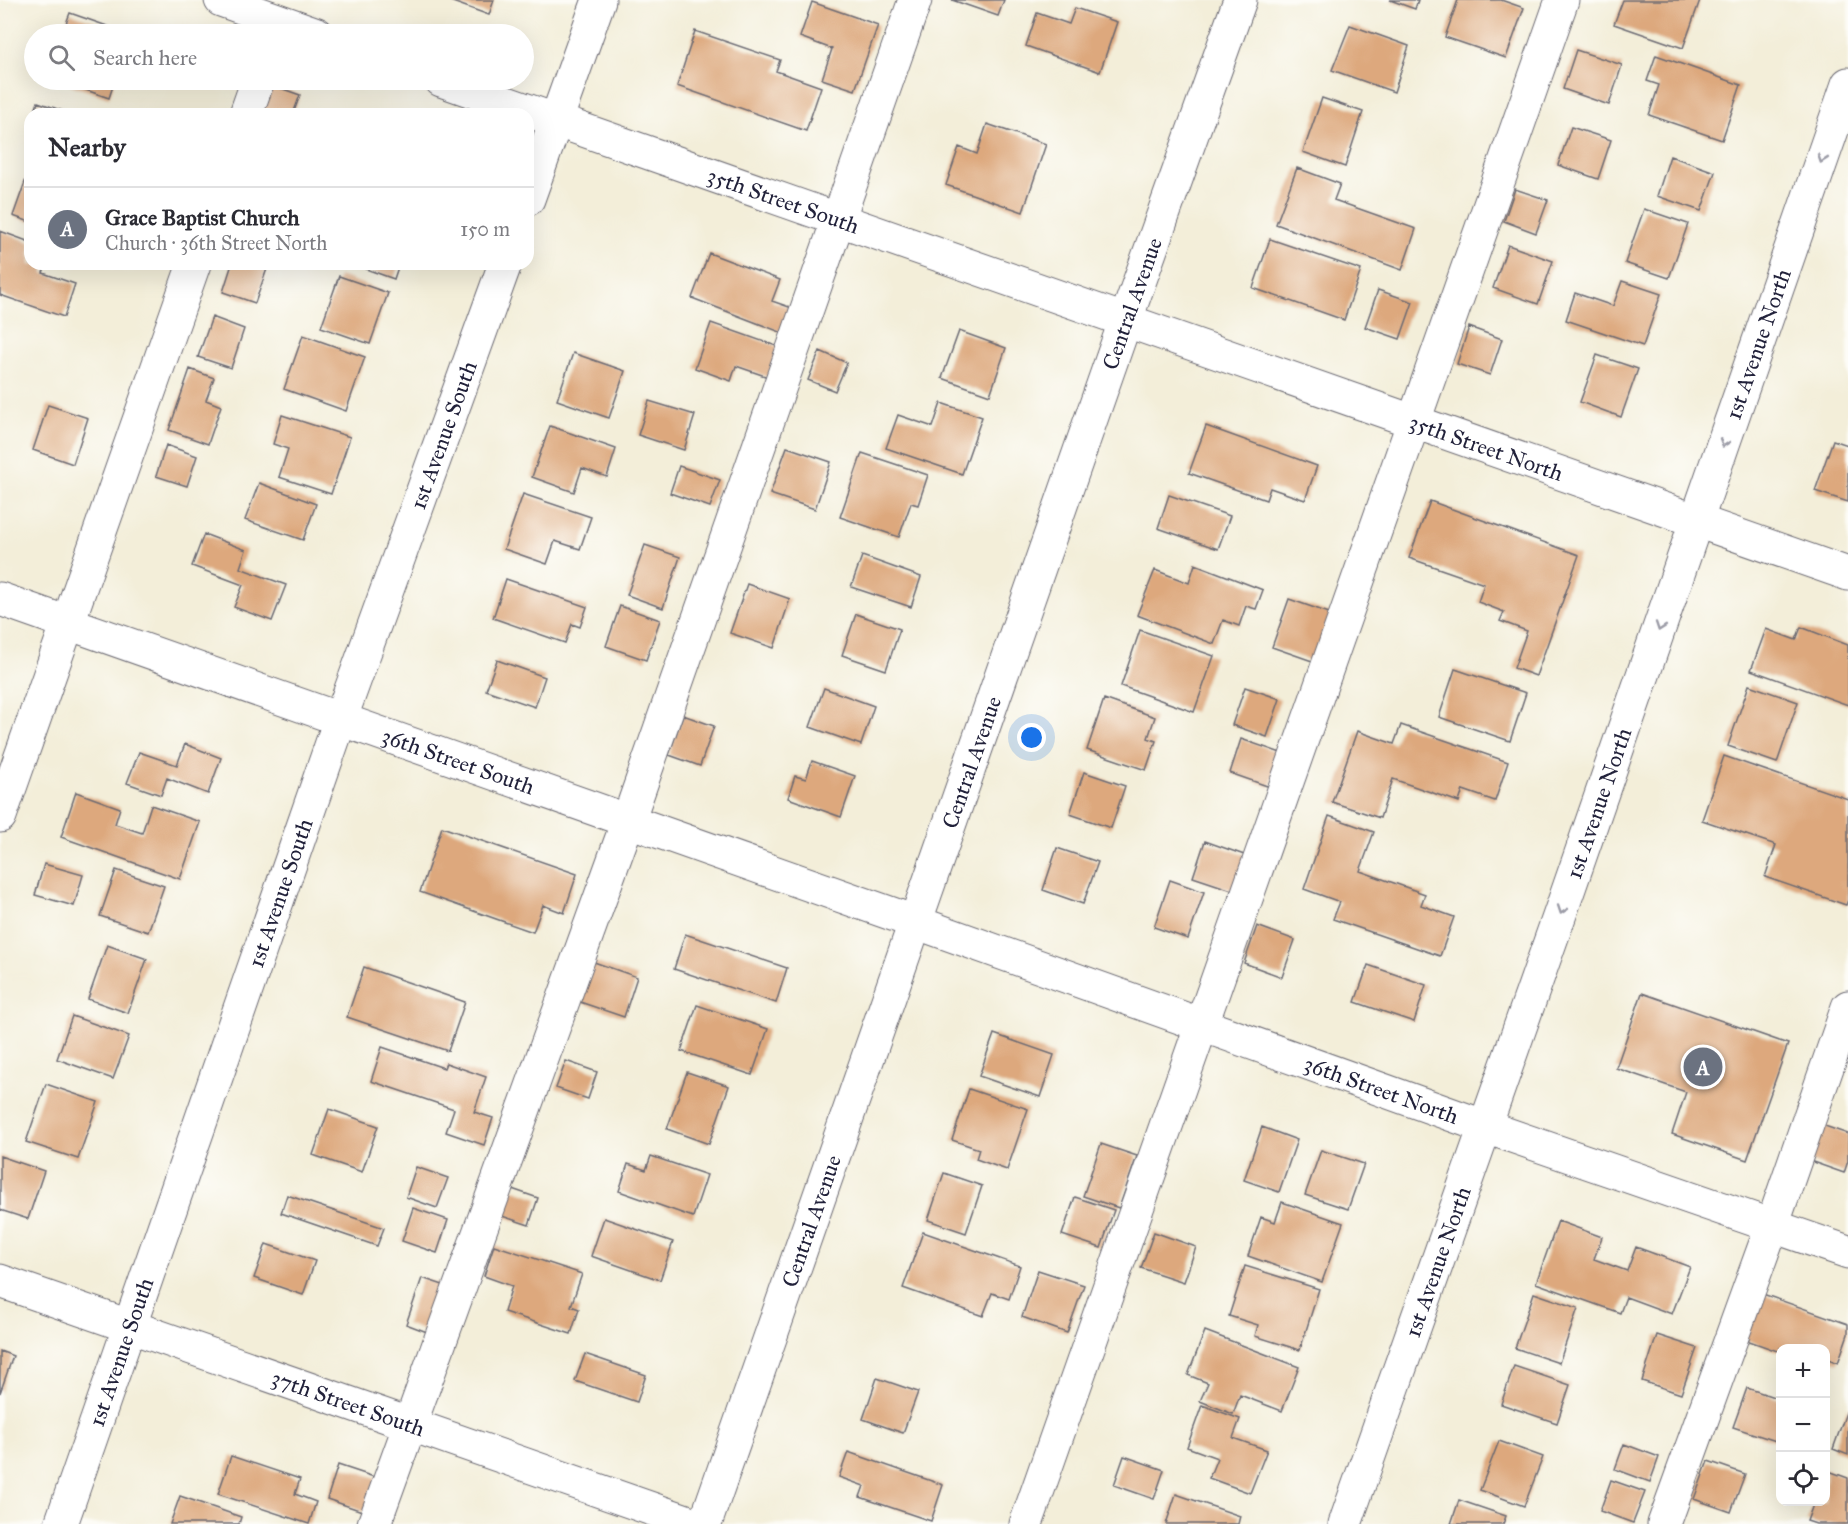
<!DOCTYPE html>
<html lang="en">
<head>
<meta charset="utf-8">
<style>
  :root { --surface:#fff; --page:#f2f2f3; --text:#2b2b33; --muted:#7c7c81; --line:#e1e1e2; --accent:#b5179e }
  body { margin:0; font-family:"IM FELL Great Primer",serif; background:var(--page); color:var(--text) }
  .controls { position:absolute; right:18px; bottom:18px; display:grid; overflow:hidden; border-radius:12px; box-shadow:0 6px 24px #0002 }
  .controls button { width:54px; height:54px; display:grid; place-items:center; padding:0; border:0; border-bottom:2px solid var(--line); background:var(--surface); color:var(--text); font:30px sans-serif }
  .you { position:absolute; left:1032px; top:738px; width:21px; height:21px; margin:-15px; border:4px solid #fff; border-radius:50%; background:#1a73e8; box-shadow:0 0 0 9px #1a73e833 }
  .badge { display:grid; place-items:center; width:39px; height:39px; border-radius:50%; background:var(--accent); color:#fff; font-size:20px; font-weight:700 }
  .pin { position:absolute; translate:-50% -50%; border:3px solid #fff; box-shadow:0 2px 6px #0006 }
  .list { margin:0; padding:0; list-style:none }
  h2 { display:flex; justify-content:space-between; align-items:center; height:78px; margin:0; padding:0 24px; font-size:26px }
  h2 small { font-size:20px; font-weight:400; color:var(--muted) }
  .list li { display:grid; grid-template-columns:39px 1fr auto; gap:18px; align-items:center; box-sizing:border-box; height:84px; padding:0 24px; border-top:2px solid var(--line) }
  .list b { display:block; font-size:22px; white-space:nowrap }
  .list p { margin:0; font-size:20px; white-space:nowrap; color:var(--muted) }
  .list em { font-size:20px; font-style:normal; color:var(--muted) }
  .icon { flex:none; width:33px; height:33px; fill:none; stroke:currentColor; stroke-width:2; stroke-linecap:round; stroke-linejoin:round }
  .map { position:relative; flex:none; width:1848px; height:1524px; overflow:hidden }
  .search { position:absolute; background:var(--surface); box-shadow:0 6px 24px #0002; left:24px; top:24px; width:510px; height:66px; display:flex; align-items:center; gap:15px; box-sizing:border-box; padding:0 21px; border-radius:33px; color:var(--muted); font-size:22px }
  .panel { position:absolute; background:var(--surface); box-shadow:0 6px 24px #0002; left:24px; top:108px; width:510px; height:162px; border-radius:18px }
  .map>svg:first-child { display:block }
  .building { fill:#dda87d }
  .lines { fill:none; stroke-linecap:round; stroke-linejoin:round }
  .minor-casing { stroke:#6b6972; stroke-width:35 }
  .major-casing { stroke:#6b6972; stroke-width:35 }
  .minor { stroke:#fff; stroke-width:33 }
  .major { stroke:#fff; stroke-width:33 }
  .oneway { stroke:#9c9ca7 }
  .labels { text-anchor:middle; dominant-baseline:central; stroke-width:4.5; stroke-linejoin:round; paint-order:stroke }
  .street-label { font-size:22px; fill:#22223b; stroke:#fdfcf7 }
</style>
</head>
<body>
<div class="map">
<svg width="1848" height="1524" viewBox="0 0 1848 1524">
  <rect width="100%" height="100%" fill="#fdfcf7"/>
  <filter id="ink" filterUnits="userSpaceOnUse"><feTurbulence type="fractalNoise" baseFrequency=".0167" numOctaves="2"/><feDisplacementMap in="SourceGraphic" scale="12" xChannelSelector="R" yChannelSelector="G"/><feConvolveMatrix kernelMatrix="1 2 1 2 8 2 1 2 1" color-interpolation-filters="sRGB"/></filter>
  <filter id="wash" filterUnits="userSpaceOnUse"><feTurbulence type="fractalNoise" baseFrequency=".008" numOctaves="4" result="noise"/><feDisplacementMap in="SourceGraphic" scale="24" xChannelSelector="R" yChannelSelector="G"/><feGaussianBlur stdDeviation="1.35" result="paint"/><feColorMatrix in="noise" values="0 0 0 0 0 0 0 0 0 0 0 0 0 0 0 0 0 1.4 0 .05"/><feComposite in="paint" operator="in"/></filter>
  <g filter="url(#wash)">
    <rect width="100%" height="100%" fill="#f3eed9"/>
    <g id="blocks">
      <!-- building -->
      <path class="building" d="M447,0H494L489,15Z
        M952,0H1004L998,16Z
        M1390,0H1418L1415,9Z
        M1458,0H1501L1524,8L1506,58L1445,37Z
        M1623,0H1700L1683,48L1614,24Z
        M812,2L878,25L855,90L822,79L832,49L800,37Z
        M1075,8L1117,22L1100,72L1026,46L1037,13L1069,24Z
        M70,13L130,34H62Z
        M1350,25L1409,46L1394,92L1332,70Z
        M695,31L780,60L776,71L821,87L806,131L677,86Z
        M1576,50L1622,65L1609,105L1563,89Z
        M1656,55L1741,85L1722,140L1649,115L1659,85L1647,81Z
        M57,80H115L109,98Z
        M269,84L300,95L293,114H259Z
        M1322,98L1363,112L1345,167L1303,152Z
        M38,102L63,111L62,114H34Z
        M987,124L1046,144L1023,212L946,185L959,147L977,154Z
        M1571,127L1611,140L1598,179L1558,165Z
        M1670,156L1715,172L1701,211L1657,196Z
        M30,168V222L13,216Z
        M1297,168L1340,184L1334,200L1416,229L1402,270L1276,224Z
        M1515,189L1548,200L1536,233L1504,221Z
        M1644,209L1688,224L1669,278L1625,263Z
        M0,231L30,242V264H46L43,273L75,284L64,317L0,295Z
        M1270,239L1361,270L1344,320L1253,288Z
        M1508,245L1553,261L1538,304L1493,288Z
        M709,253L780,280L772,301L792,308L783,333L692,298Z
        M232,264H262L268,266L255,303L223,292Z
        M352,264H399L394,279Z
        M339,276L388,293L370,344L321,327Z
        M1622,281L1661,294L1643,346L1566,320L1575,293L1613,306Z
        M1378,290L1413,302L1400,339L1365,327Z
        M212,317L244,329L231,368L198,357Z
        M711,323L779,347L768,377L736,366L731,381L695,368Z
        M1469,327L1502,339L1490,375L1457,364Z
        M959,331L1006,348L990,395L942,378Z
        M303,335L365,357L346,411L284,389Z
        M820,351L847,363L835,391L808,380Z
        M573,353L625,371L609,418L557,400Z
        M1597,355L1638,369L1621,417L1580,402Z
        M190,369L214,378L206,400L221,406L208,444L169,430Z
        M649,401L695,415L684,450L638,435Z
        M941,403L982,417L962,474L886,448L898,415L933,427Z
        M48,405L88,418L73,464L33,450Z
        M282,415L350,437L331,494L279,477L288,449L273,444Z
        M550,426L616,449L607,477L582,468L574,492L532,477Z
        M1206,426L1317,466L1305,500L1270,488L1266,500L1189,473Z
        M1833,440L1848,445V502L1815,491Z
        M166,445L197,456L187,486L156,476Z
        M787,447L831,462L815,509L770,494Z
        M862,453L928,475L918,505L911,503L899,537L840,517Z
        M679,466L720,480L710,507L670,493Z
        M259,483L316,504L303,540L245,520Z
        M523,494L591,517L580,549L555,541L547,564L504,549Z
        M1169,495L1230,516L1218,549L1158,528Z
        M1430,501L1579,555L1536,676L1514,668L1527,631L1500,621L1504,612L1478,602L1484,584L1409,558Z
        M204,534L246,550L240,568L286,585L272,621L234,607L243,585L192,566Z
        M645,545L680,557L663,608L627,595Z
        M862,556L921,577L911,607L851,587Z
        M1195,564L1263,590L1256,609L1246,606L1239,626L1223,620L1214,644L1137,615L1155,570L1189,583Z
        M506,579L587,607L580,627L572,624L565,643L493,618Z
        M747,584L790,599L774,648L730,633Z
        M1289,599L1332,614L1315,662L1272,647Z
        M620,606L660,620L646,660L606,646Z
        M856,614L900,629L886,670L842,655Z
        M1801,627L1848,645V705L1751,670L1766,629L1796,640Z
        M1140,630L1214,656L1194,712L1121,686Z
        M497,660L545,677L535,707L486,690Z
        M1455,669L1526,693L1510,741L1439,717Z
        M1749,685L1798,702L1777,763L1728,746Z
        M1245,687L1280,699L1267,737L1232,725Z
        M824,688L874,706L861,745L810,727Z
        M1104,699L1155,717L1148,738L1156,741L1146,770L1087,750Z
        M683,715L714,726L700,766L669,755Z
        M1401,725L1508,762L1495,801L1463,790L1459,802L1393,779L1380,818L1332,802L1357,731L1394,744Z
        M1241,739L1281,753L1270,787L1230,773Z
        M185,744L221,758L208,794L167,778L161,795L127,783L139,752L177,765Z
        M1724,756L1848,799V900L1846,905L1765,877L1776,845L1702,820Z
        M812,761L855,776L841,817L788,798L795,776L806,779Z
        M1084,772L1125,786L1111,828L1070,814Z
        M76,792L120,808L115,824L142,833L151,805L200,822L180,879L61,837Z
        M1329,816L1374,832L1360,871L1425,894L1421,905L1454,917L1440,956L1333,919L1340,902L1304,889Z
        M442,827L577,874L564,913L543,905L533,932L420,892Z
        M1205,841L1247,856L1235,891L1193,877Z
        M1057,848L1098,862L1083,904L1043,890Z
        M44,864L83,875L74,906L35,895Z
        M116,870L164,886L148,932L100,916Z
        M1170,880L1204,892L1188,939L1154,927Z
        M1257,926L1295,940L1282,977L1244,963Z
        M685,934L787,968L776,1003L674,969Z
        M107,945L147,959L128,1013L88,999Z
        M594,962L637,977L624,1017L580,1002Z
        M1368,965L1426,985L1414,1022L1355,1002Z
        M364,967L465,1002L448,1051L347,1017Z
        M1642,993L1788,1044L1747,1160L1672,1134L1686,1092L1616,1068Z
        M697,1005L768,1029L752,1075L681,1051Z
        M72,1016L129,1036L113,1079L57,1059Z
        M994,1034L1054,1055L1040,1097L979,1076Z
        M382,1047L444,1068L446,1063L486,1077L474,1112L493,1118L484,1145L446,1132L454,1109L371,1081Z
        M566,1061L597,1072L588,1099L556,1088Z
        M687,1072L729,1086L709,1144L667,1129Z
        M46,1084L98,1102L78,1159L26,1142Z
        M969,1089L1028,1109L1007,1170L976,1159L979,1149L952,1140Z
        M329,1109L378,1126L362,1172L313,1155Z
        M1819,1124L1848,1134V1161L1844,1173L1807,1160Z
        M1262,1127L1297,1140L1279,1192L1244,1180Z
        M1101,1144L1137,1156L1119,1208L1083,1196Z
        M1321,1150L1364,1164L1348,1209L1305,1195Z
        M0,1156L44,1171L28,1219L0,1210Z
        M651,1156L707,1175L693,1217L619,1191L628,1164L646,1170Z
        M416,1167L448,1178L437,1208L406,1197Z
        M944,1173L982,1186L966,1233L928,1220Z
        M512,1189L538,1198L529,1225L502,1216Z
        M287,1195L384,1228L377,1246L281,1213Z
        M1075,1197L1114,1210L1101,1248L1062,1235Z
        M1282,1202L1343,1223L1322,1282L1248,1256L1261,1217L1275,1222Z
        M413,1208L448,1220L437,1253L402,1241Z
        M604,1218L673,1242L660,1280L591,1256Z
        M1558,1221L1602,1237L1594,1259L1627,1271L1636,1247L1690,1267L1672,1314L1626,1297L1620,1313L1536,1283Z
        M923,1232L1020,1266L1009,1299L992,1293L983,1316L903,1288Z
        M1154,1232L1196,1247L1184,1282L1141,1268Z
        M266,1244L315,1261L303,1295L254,1278Z
        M494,1245L582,1274L571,1306L579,1309L571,1334L504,1312L512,1286L484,1276Z
        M1245,1266L1319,1289L1300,1350L1255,1336L1258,1325L1229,1316Z
        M1038,1270L1084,1285L1067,1333L1022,1317Z
        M422,1278L443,1285L427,1332L406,1324Z
        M1757,1292L1848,1324V1334L1838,1363L1826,1358V1348H1780V1352L1741,1338Z
        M1534,1293L1578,1308L1559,1363L1515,1348Z
        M1205,1331L1299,1367L1282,1411L1240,1395L1233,1414L1200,1401L1208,1383L1188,1375Z
        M1657,1335L1697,1348L1681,1394L1642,1381Z
        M0,1351L13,1356L0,1393Z
        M585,1354L646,1375L637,1402L575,1381Z
        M1514,1366L1570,1385L1557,1423L1501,1404Z
        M877,1378L918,1392L903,1433L863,1419Z
        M1747,1388L1780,1399L1779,1442L1733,1427Z
        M1202,1405L1240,1419L1233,1438L1267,1450L1250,1493L1209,1478L1217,1458L1187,1447Z
        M1848,1407V1455L1833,1449Z
        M1499,1441L1543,1457L1524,1506L1480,1490Z
        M1624,1444L1659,1457L1650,1482L1615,1469Z
        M848,1452L943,1485L931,1521L860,1497L864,1486L839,1477Z
        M231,1456L300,1479L295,1494L316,1502L309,1524L218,1494Z
        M1124,1456L1164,1470L1154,1499L1114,1485Z
        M1708,1461L1745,1474L1731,1512L1694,1499Z
        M338,1465L377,1478L365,1512L327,1499Z
        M1826,1470L1848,1478V1524H1816L1807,1521L1814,1502H1826Z
        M1611,1480L1645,1492L1633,1523L1600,1511Z
        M1176,1494L1240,1516L1238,1524H1166Z
        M180,1496L241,1517L239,1524H170Z
        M1459,1500L1506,1516L1503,1524H1451Z"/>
    </g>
  </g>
  <g filter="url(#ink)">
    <use href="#blocks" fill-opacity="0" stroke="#6b6972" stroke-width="1.5"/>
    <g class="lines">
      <!-- minor casing -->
      <g class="minor-casing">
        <g id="minor">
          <path d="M221,0L317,34"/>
          <path id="s1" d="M441,80L1848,574"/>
          <path d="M246,114L258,80"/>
          <path d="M528,199L599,0"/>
          <path id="s2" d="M0,599L915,922L1486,1127L1848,1252"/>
          <path d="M0,816L194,264"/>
          <path id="s3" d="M0,1281L695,1524"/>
          <path id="s4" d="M61,1524L340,720L505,264"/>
          <path d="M374,1524L628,821L915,0"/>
          <path id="s5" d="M705,1524L1126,319L1240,0"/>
          <path d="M1026,1524L1562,0"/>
          <path d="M1664,1524L1772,1226L1848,1007"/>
        </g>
      </g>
      <!-- major casing -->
      <g class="major-casing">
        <g id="major">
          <path id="s6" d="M1345,1524L1560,914L1848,84"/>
        </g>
      </g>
      <!-- minor -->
      <use href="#minor" class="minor"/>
      <!-- major -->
      <use href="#major" class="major"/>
    </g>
    <!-- one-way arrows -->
    <defs><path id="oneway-chevron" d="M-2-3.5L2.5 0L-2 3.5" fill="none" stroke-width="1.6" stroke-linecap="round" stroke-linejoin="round" transform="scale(1.5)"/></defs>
    <g class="oneway">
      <use href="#oneway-chevron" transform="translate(1822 159) rotate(109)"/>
      <use href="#oneway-chevron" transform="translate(1724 443) rotate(109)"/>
      <use href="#oneway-chevron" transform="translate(1660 627) rotate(109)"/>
      <use href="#oneway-chevron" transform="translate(1562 910) rotate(109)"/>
    </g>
  </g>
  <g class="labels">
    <!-- street labels -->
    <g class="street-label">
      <text stroke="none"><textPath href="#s1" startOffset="363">35th Street South</textPath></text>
      <text stroke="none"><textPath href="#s5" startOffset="1293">Central Avenue</textPath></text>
      <text stroke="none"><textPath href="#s6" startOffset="1250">1st Avenue North</textPath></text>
      <text stroke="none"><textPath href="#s4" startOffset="1154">1st Avenue South</textPath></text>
      <text stroke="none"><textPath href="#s1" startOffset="1108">35th Street North</textPath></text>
      <text stroke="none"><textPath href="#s2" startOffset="486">36th Street South</textPath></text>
      <text stroke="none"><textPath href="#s5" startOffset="807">Central Avenue</textPath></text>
      <text stroke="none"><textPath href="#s6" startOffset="764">1st Avenue North</textPath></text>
      <text stroke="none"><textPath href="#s4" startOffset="668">1st Avenue South</textPath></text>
      <text stroke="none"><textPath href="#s2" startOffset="1466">36th Street North</textPath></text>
      <text stroke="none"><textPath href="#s5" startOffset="321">Central Avenue</textPath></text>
      <text stroke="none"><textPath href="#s6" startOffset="278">1st Avenue North</textPath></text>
      <text stroke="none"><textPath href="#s4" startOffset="182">1st Avenue South</textPath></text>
      <text stroke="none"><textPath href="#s3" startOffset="369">37th Street South</textPath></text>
    </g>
  </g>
</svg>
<div class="controls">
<button>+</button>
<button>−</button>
<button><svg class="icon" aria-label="locate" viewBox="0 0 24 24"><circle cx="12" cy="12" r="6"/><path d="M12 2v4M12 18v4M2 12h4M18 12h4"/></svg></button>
</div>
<div class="you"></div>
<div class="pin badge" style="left:1703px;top:1067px;background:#6b7280">A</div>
<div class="search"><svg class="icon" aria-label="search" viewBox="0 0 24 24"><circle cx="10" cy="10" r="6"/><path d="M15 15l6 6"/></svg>Search here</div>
<section class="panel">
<h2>Nearby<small></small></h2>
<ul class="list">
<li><span class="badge" style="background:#6b7280">A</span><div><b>Grace Baptist Church</b><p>Church · 36th Street North</p></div><em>150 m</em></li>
</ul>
</section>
</div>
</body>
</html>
